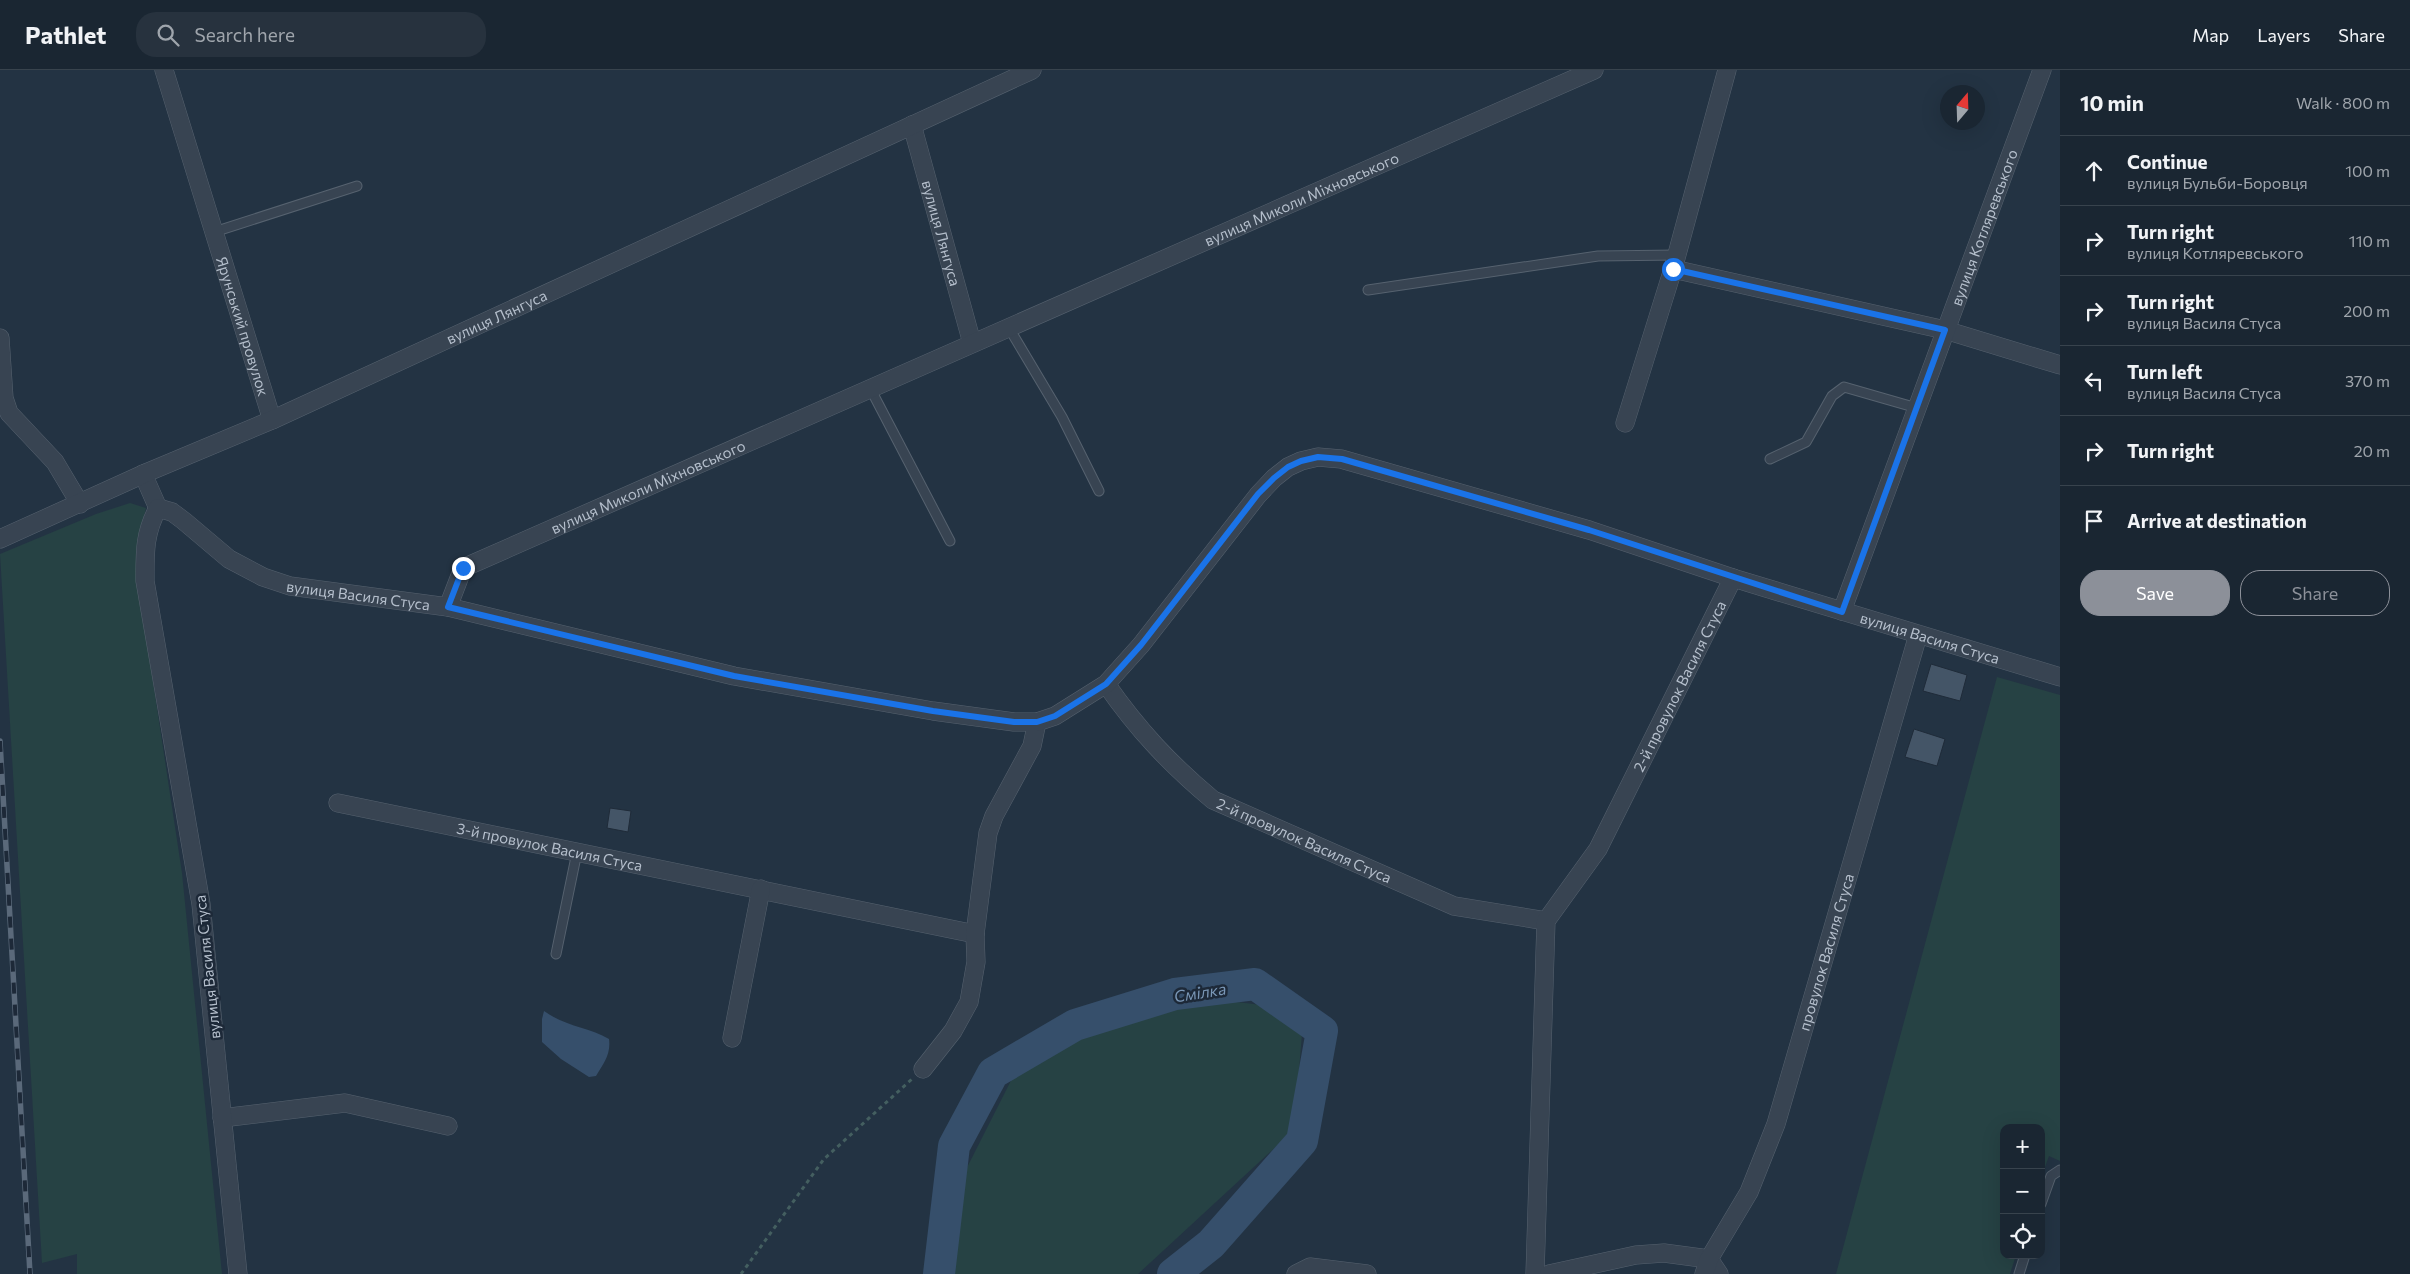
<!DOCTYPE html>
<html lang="en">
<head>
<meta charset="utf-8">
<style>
  :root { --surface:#1a2632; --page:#27323e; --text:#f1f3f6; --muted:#9fa5ac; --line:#38434d; --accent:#8c9099 }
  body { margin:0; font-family:Commissioner,sans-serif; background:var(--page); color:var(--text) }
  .controls { position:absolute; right:15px; bottom:15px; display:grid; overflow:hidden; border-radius:10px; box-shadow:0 5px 20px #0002 }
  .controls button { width:45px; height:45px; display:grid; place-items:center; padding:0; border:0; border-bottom:1px solid var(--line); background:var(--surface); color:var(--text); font:25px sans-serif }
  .compass { position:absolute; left:1940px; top:15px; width:45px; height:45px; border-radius:50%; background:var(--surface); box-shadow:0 5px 20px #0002; rotate:19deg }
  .stop { position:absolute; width:15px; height:15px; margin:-11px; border:4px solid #1a73e8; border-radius:50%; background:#fff }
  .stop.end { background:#1a73e8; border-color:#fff; box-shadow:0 1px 5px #0008 }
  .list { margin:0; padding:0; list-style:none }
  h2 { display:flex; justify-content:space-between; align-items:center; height:65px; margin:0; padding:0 20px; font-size:21px }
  h2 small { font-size:16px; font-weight:400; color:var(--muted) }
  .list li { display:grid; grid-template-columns:32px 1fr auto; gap:15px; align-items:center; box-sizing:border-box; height:70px; padding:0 20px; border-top:1px solid var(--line) }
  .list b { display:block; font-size:19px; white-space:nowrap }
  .list p { margin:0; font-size:16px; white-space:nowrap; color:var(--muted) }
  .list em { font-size:16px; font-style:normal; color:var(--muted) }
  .actions { display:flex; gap:10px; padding:15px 20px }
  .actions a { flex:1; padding:11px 0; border:1px solid var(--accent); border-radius:20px; text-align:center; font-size:18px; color:var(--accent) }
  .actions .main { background:var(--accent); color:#fff }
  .icon { flex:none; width:28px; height:28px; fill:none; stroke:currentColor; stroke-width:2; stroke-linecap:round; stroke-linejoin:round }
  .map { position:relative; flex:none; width:2060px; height:1204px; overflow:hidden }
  header { display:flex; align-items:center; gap:30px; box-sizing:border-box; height:70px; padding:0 25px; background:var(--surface); border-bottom:1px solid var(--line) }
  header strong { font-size:24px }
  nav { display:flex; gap:28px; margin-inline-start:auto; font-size:18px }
  .search { width:350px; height:45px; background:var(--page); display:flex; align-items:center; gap:12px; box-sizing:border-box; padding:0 18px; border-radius:20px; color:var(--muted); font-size:19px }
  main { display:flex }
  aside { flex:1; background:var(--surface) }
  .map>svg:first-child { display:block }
  .green { fill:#264244 }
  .water { fill:#364f6b }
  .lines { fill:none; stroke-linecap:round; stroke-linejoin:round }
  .river { stroke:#364f6b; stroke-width:32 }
  .building { fill:#445567; stroke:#1f2b39 }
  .service-casing { stroke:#56626f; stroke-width:11 }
  .minor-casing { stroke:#56626f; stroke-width:19 }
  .path { stroke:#445f60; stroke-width:3; stroke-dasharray:4 4; stroke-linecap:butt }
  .service { stroke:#384452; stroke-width:9 }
  .minor { stroke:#384452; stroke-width:18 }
  .rail-casing { stroke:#5a697a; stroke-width:5.5 }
  .rail { stroke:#1d2938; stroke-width:4; stroke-dasharray:11; stroke-linecap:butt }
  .route { stroke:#1a73e8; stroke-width:6 }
  .labels { text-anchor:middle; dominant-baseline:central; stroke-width:5; stroke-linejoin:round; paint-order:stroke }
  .street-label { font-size:15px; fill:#b5bfcc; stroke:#1d2938 }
  .water-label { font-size:16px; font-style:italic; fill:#7a97b6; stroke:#1d2938 }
</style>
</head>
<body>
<header>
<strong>Pathlet</strong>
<div class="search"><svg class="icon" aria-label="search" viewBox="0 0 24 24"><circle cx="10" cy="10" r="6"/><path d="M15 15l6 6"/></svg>Search here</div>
<nav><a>Map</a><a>Layers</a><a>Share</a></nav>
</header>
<main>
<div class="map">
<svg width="2060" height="1204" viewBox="0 0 2060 1204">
  <rect width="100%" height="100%" fill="#233343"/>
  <!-- green -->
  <path class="green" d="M130,433L146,438L139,470L137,506L182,803L222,1204H77V1184L42,1193L0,484L96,444Z
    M1997,607L2060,625V1091L2049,1086L2041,1108V1058H2004V1185H2016L2010,1204H1836Z
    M1162,923L1304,940L1294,1060L1138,1204H941L947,1137L1024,985Z"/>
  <!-- water -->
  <path class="water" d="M544,941C566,957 589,957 609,969C611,984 604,993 596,1006L589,1007L561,989L542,972V949Z"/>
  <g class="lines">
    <!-- river -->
    <path class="river" d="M939,1204L954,1076L993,1003L1075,955L1175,924L1255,914L1322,961L1302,1071L1211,1174L1173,1204"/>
  </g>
  <!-- building -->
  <path class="building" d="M1931,594L1967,605L1960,631L1923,621Z
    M1914,659L1945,669L1937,696L1905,687Z
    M610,738L631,741L628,762L607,758Z"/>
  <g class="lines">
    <!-- service casing -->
    <g class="service-casing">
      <path id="service" d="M214,162L357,116
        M1368,220L1598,186L1677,185
        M1009,258L1062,347L1099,421
        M870,318L950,471
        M1770,389L1806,372L1832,326L1844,317L1917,338
        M556,884L577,782
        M2041,1134L2051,1106L2060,1100
        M2019,1204L2025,1185"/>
    </g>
    <!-- minor casing -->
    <g class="minor-casing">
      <g id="minor">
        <path id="s1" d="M164,0L272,350"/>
        <path id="s2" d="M912,55L972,273"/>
        <path d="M1673,199L1945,260L2060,295"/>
        <path d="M0,268L4,328L9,343L55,392L80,434"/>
        <path d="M1625,353L1673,199L1727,0"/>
        <path d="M143,404L158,438"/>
        <path id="s3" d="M0,469L148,402L272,350L1032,0"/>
        <path id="s4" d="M448,537L463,498L1594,0"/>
        <path id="s5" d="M1842,541L2042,0"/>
        <path id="s6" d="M1106,614C1138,660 1170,694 1213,730L1454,836L1546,851"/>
        <path id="s7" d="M338,733L975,864"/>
        <path d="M732,968L761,819"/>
        <path d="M923,999L953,961L969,932L976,892L975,864L988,763L994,746L1032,676L1037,652"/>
        <path d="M222,1048L345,1033L448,1056"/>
        <path id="s8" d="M238,1204L201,834L145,511C145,483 144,464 158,438L172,442L184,451L229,489L263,507L290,516L448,537L734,606L933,641L1014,652H1037L1055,646L1106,614L1141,575L1258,425L1274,408L1288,397L1301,391L1318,387L1341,389L1589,460L1733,508L2060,607"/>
        <path d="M1296,1204L1310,1197L1367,1204"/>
        <path id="s9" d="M1535,1204L1546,851L1598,779L1733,508"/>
        <path d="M1549,1204L1636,1185L1664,1183L1709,1189L1719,1204"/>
        <path id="s10" d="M1704,1204L1709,1189L1749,1122L1776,1054L1918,565"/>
      </g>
    </g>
    <!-- path -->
    <path class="path" d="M741,1204L824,1089L912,1009"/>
    <!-- service -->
    <use href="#service" class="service"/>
    <!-- minor -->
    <use href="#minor" class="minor"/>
    <!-- rail casing -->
    <g class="rail-casing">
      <path id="rail" d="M0,671L30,1204"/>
    </g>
    <!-- rail -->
    <use href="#rail" class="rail"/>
  </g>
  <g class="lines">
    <!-- route -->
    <path class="route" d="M463,498L448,537L734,606L933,641L1014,652H1037L1055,646L1106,614L1141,575L1258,424L1274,408L1288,397L1301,391L1318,387L1342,389L1589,460L1842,542L1945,260L1673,199"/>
  </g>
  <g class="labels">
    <!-- street labels -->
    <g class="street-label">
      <text stroke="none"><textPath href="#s4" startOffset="958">вулиця Миколи Міхновського</textPath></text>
      <text stroke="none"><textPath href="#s5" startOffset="409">вулиця Котляревського</textPath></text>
      <text stroke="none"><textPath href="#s2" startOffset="112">вулиця Лянгуса</textPath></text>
      <text stroke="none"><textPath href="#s3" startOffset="544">вулиця Лянгуса</textPath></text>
      <text stroke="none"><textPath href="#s1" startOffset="268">Ярунський провулок</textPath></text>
      <text stroke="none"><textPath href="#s4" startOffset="244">вулиця Миколи Міхновського</textPath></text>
      <text stroke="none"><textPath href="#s8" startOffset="999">вулиця Василя Стуса</textPath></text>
      <text stroke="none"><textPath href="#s8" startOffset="2724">вулиця Василя Стуса</textPath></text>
      <text stroke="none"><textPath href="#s9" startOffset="624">2-й провулок Василя Стуса</textPath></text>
      <text stroke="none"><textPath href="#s6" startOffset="258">2-й провулок Василя Стуса</textPath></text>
      <text stroke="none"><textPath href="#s7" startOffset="216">3-й провулок Василя Стуса</textPath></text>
      <text stroke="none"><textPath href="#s10" startOffset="346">провулок Василя Стуса</textPath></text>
      <text transform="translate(207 897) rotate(-96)">вулиця Василя Стуса</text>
    </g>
    <!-- water labels -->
    <g class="water-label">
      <text transform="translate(1200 922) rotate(-9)">Смілка</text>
    </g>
  </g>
</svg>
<div class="controls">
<button>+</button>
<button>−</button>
<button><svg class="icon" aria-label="locate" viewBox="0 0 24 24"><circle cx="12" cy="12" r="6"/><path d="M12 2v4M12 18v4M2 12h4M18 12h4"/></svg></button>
</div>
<svg class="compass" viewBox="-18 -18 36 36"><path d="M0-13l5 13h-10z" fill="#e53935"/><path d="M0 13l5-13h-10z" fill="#9fa5ac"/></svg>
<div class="stop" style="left:1673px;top:199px"></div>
<div class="stop end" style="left:463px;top:498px"></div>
</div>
<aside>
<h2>10 min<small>Walk · 800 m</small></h2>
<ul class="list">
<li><svg class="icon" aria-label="ahead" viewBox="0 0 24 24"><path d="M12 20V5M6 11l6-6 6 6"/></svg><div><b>Continue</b><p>вулиця Бульби-Боровця</p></div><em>100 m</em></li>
<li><svg class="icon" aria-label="right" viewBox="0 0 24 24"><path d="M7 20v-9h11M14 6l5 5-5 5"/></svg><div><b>Turn right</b><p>вулиця Котляревського</p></div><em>110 m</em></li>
<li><svg class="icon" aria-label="right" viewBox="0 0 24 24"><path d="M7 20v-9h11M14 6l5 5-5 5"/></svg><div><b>Turn right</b><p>вулиця Василя Стуса</p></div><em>200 m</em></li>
<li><svg class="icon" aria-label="left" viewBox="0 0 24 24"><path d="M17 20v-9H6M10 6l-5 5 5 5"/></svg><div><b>Turn left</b><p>вулиця Василя Стуса</p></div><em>370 m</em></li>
<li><svg class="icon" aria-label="right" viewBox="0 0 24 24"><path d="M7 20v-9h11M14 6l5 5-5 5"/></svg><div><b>Turn right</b></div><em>20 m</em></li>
<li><svg class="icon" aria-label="arrive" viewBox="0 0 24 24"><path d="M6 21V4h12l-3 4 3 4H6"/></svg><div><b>Arrive at destination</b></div></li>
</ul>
<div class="actions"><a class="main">Save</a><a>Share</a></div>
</aside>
</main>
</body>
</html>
